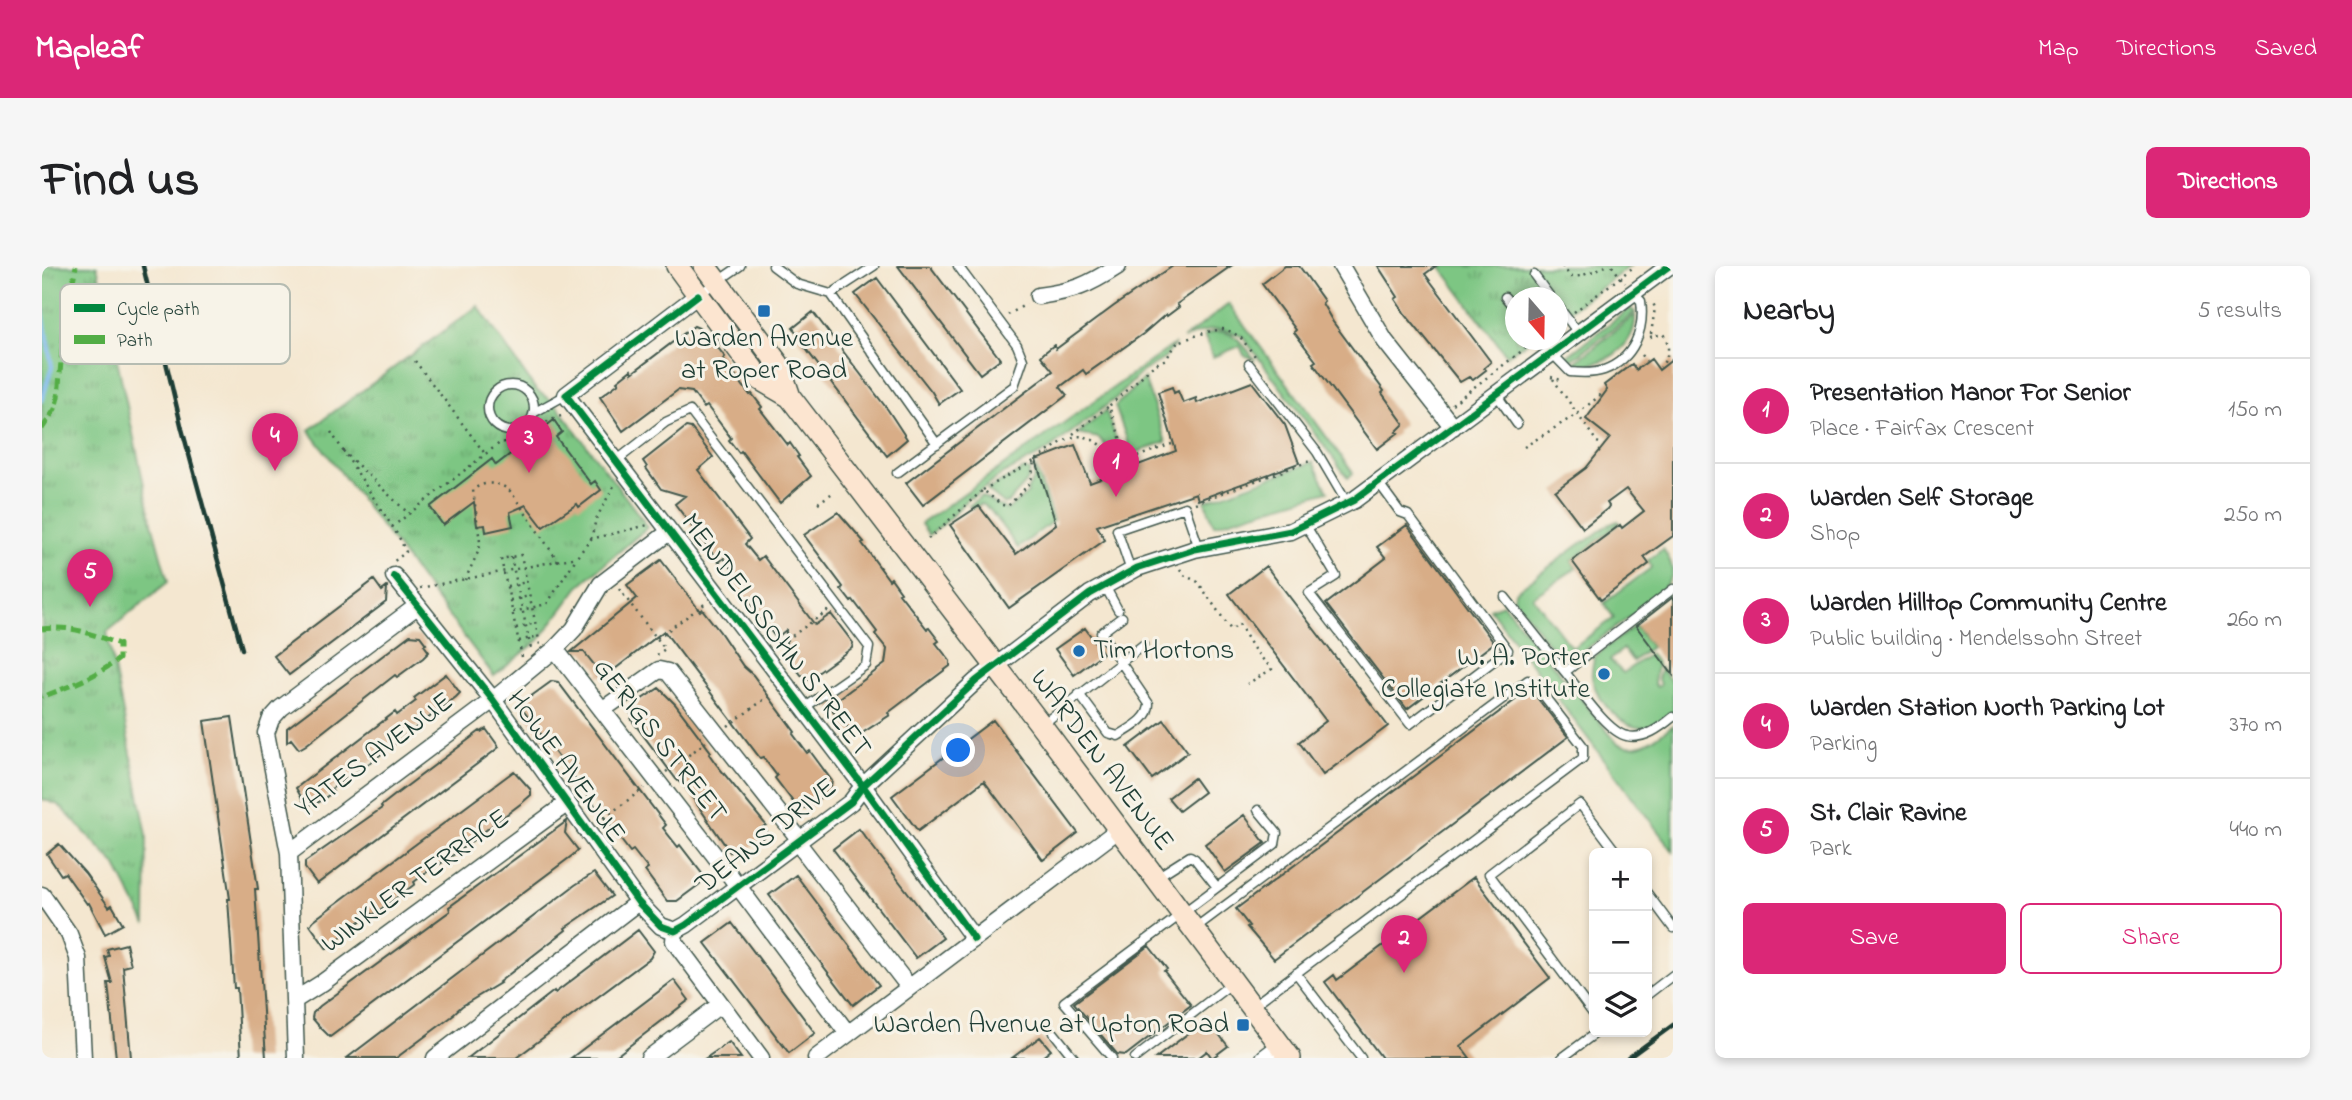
<!DOCTYPE html>
<html lang="en">
<head>
<meta charset="utf-8">
<style>
  :root { --surface:#fff; --page:#f6f6f6; --text:#202124; --muted:#757577; --line:#e0e0e0; --accent:#db2777 }
  body { margin:0; font-family:"Indie Flower",sans-serif; background:var(--page); color:var(--text) }
  .controls { position:absolute; right:21px; bottom:21px; display:grid; overflow:hidden; border-radius:10px; box-shadow:0 4px 10px #0003 }
  .controls button { width:63px; height:63px; display:grid; place-items:center; padding:0; border:0; border-bottom:2px solid var(--line); background:var(--surface); color:var(--text); font:35px sans-serif }
  .compass { position:absolute; left:1463px; top:21px; width:63px; height:63px; border-radius:50%; background:var(--surface); box-shadow:0 4px 10px #0003; rotate:160deg }
  .you { position:absolute; left:917px; top:485px; width:24px; height:24px; margin:-18px; border:5px solid #fff; border-radius:50%; background:#1a73e8; box-shadow:0 0 0 10px #1a73e833 }
  .badge { display:grid; place-items:center; width:46px; height:46px; border-radius:50%; background:var(--accent); color:#fff; font-size:23px; font-weight:700 }
  .pin { position:absolute; translate:-50% -58px; filter:drop-shadow(0 2px 4px #0008) }
  .pin::after { content:''; position:absolute; top:37px; width:24px; height:21px; background:inherit; clip-path:polygon(0 0,100% 0,50% 100%) }
  .list { margin:0; padding:0; list-style:none }
  h2 { display:flex; justify-content:space-between; align-items:center; height:91px; margin:0; padding:0 28px; font-size:30px }
  h2 small { font-size:23px; font-weight:400; color:var(--muted) }
  .list li { display:grid; grid-template-columns:46px 1fr auto; gap:21px; align-items:center; box-sizing:border-box; height:105px; padding:0 28px; border-top:2px solid var(--line) }
  .list b { display:block; font-size:26px; white-space:nowrap }
  .list p { margin:0; font-size:23px; white-space:nowrap; color:var(--muted) }
  .list em { font-size:23px; font-style:normal; color:var(--muted) }
  .actions { display:flex; gap:14px; padding:21px 28px }
  .actions a { flex:1; padding:16px 0; border:2px solid var(--accent); border-radius:10px; text-align:center; font-size:24px; color:var(--accent) }
  .actions .main { background:var(--accent); color:#fff }
  .icon { flex:none; width:38px; height:38px; fill:none; stroke:currentColor; stroke-width:2; stroke-linecap:round; stroke-linejoin:round }
  .map { position:relative; flex:none; width:1631px; height:792px; overflow:hidden; border-radius:10px }
  header { display:flex; align-items:center; gap:42px; box-sizing:border-box; height:98px; padding:0 35px; background:var(--accent); color:#fff }
  header strong { font-size:33px }
  nav { display:flex; gap:38px; margin-inline-start:auto; font-size:24px }
  .intro { display:flex; align-items:center; justify-content:space-between; box-sizing:border-box; height:168px; padding:0 42px }
  h1 { margin:0; font-size:49px }
  .button { padding:18px 32px; border-radius:10px; background:var(--accent); color:#fff; font-size:24px; font-weight:700 }
  main { display:flex; gap:42px; padding:0 42px }
  aside { flex:1; background:var(--surface); border-radius:10px; box-shadow:0 4px 10px #0003 }
  .map>svg:first-child { display:block }
  .green { fill:#7dc683; stroke:#4e825c; stroke-width:2 }
  .park { fill:url(#park-tufts); stroke:#4e825c; stroke-width:2 }
  .lines { fill:none; stroke-linecap:round; stroke-linejoin:round }
  .stream { stroke:#7fb9f0; stroke-width:4.5 }
  .building { fill:#d8ad87 }
  .service-casing { stroke:#3f564b; stroke-width:11 }
  .minor-casing { stroke:#3f564b; stroke-width:19 }
  .secondary-casing { stroke:#3f564b; stroke-width:24 }
  .path { stroke:#3f564b; stroke-width:2.5; stroke-dasharray:2 5; stroke-linecap:butt }
  .service { stroke:#fff; stroke-width:8 }
  .minor { stroke:#fff; stroke-width:16 }
  .secondary { stroke:#fce5d0; stroke-width:21 }
  .rail { stroke:#1f3d34; stroke-width:4.5 }
  .quiet { stroke:#52ad45; stroke-width:5; stroke-dasharray:10 5; stroke-linecap:butt }
  .cycleway-casing { stroke:#f7f3e8; stroke-width:11 }
  .cycleway { stroke:#00873e; stroke-width:7 }
  .poi-dot { fill:#1f6fb2; stroke:#f7f3e8; stroke-width:2.5 }
  .labels { text-anchor:middle; dominant-baseline:central; stroke-width:6; stroke-linejoin:round; paint-order:stroke }
  .poi-label { font-size:28px; fill:#1f3d34; stroke:#f7f3e8; text-anchor:end }
  .street-label { font-size:28px; fill:#1f3d34; stroke:#f7f3e8 }
  .key { fill:#f7f3e8; stroke:#b6bcb2; stroke-width:2 }
  .key-label { font-size:19px; fill:#1f3d34 }
</style>
</head>
<body>
<header>
<strong>Mapleaf</strong>
<nav><a>Map</a><a>Directions</a><a>Saved</a></nav>
</header>
<div class="intro"><h1>Find us</h1><a class="button">Directions</a></div>
<main>
<div class="map">
<svg width="1631" height="792" viewBox="0 0 1631 792">
  <defs>
    <pattern id="park-tufts" width="24" height="20" patternUnits="userSpaceOnUse" patternTransform="scale(1.75)"><rect width="24" height="20" fill="#7dc683"/><path d="M3 7l-1-3M5 7V3M7 7l1-3M15 17l-1-3M17 17v-4M19 17l1-3" fill="none" stroke="#66a26c"/></pattern>
  </defs>
  <rect width="100%" height="100%" fill="#f7f3e8"/>
  <filter id="ink" filterUnits="userSpaceOnUse"><feTurbulence type="fractalNoise" baseFrequency=".0143" numOctaves="2"/><feDisplacementMap in="SourceGraphic" scale="14" xChannelSelector="R" yChannelSelector="G"/><feConvolveMatrix kernelMatrix="1 2 1 2 8 2 1 2 1" color-interpolation-filters="sRGB"/></filter>
  <filter id="wash" filterUnits="userSpaceOnUse"><feTurbulence type="fractalNoise" baseFrequency=".00686" numOctaves="4" result="noise"/><feDisplacementMap in="SourceGraphic" scale="28" xChannelSelector="R" yChannelSelector="G"/><feGaussianBlur stdDeviation="1.57" result="paint"/><feColorMatrix in="noise" values="0 0 0 0 0 0 0 0 0 0 0 0 0 0 0 0 0 1.4 0 .05"/><feComposite in="paint" operator="in"/></filter>
  <g filter="url(#wash)">
    <rect width="100%" height="100%" fill="#f4e7d0"/>
    <!-- green -->
    <path class="green" d="M1187,38L1311,207L1306,212L1201,71C1177,58 1165,63 1141,73Z
      M1588,42L1593,46L1527,96L1524,91Z
      M1593,49C1595,81 1560,103 1531,98Z
      M1172,66C1193,64 1201,78 1213,94L1202,89L1198,80L1171,91L1162,69Z
      M1133,78L1123,92L1100,106L1074,132L1005,185L959,209L929,232L927,231L905,255L887,269L879,258Z
      M1102,112L1124,176L1090,188L1073,140Z
      M1064,145L1078,183L1069,186L1057,172L1035,168Z
      M1271,196L1286,225L1172,259L1163,235Z
      M994,202L1011,255L976,282L948,244L939,238L931,242L927,240L939,230L965,244L986,227L985,224L991,215Z
      M982,203L988,205L985,216L966,237L962,238L947,226L945,224Z
      M1576,255L1578,257L1530,295L1534,302L1491,331L1530,382L1572,352L1562,337L1610,301L1606,294L1621,283C1626,291 1631,298 1630,308C1626,328 1554,375 1535,389L1522,390L1513,386L1472,332L1473,326L1542,275L1543,276L1566,259Z
      M1461,338L1575,477C1597,488 1613,472 1631,459V585L1448,343Z
      M1593,360L1609,381L1591,395L1581,383L1568,394L1581,407L1608,388L1615,398L1612,418L1615,421L1618,419L1616,413L1619,402L1631,418V446C1624,451 1616,459 1608,461C1582,467 1554,435 1550,411C1549,404 1551,397 1553,390Z"/>
    <!-- park -->
    <path class="park" d="M0,0H55L111,261L126,316L65,366L105,569L104,658L73,598L17,539L0,533Z
      M1398,0H1588L1516,53V32H1474V74H1488L1465,90Z
      M436,40L494,124L512,136L606,261L539,318L497,374L452,410L267,164Z"/>
    <g class="lines">
      <!-- stream -->
      <path class="stream" d="M0,4L1,0
        M0,43L10,101L0,134"/>
    </g>
    <g id="blocks">
      <!-- building -->
      <path class="building" d="M856,0H888L958,93L938,108Z
        M1131,0H1189L1135,38L1137,41L1125,50L1124,48L1101,68L1044,108L1041,104L1018,121L1025,129L881,239L864,217L1011,105L999,90L1002,87L1012,79L1014,83L1072,40Z
        M1243,0H1257L1263,8L1282,35L1280,37L1291,56L1342,125L1340,127L1362,158L1354,166L1356,167L1335,183L1271,97L1274,95L1252,66L1254,64L1220,18Z
        M1336,0H1394L1383,8L1449,96L1442,102L1444,104L1431,114L1427,111L1418,116L1363,48L1353,33L1356,31Z
        M835,12L918,123L897,138L890,126L813,28Z
        M771,46L846,144L865,173L845,190L755,71L757,70L751,62Z
        M652,60L657,62L671,80L673,78L683,91L681,93L708,129L710,128L720,141L718,143L746,179L748,177L757,190L755,191L769,210L738,237L699,185L697,187L687,174L689,172L665,140L662,142L650,126L636,124L581,165L558,131L577,117L575,115L589,104L590,107Z
        M1609,93L1617,104L1631,93V270L1602,291L1607,298L1559,334L1530,295L1578,259L1580,262L1602,245L1584,223L1565,237L1567,240L1565,243L1541,262L1513,225L1544,202L1568,172L1544,153L1565,124L1562,119L1590,98L1594,104Z
        M1210,116L1243,159L1257,197L1156,234L1154,227L1055,260L1063,274L967,342L908,259L937,240L974,288L1014,258L994,194L1033,179L1048,217L1134,185L1116,126L1130,121L1132,127L1136,125L1141,137L1154,132L1155,137Z
        M512,154L520,166L514,171L549,218L553,215L559,224L537,241L535,238L501,261L484,239L468,246L471,260L444,266L443,259L435,260L432,236L401,259L388,241L450,193L454,199Z
        M644,161L649,162L671,191L656,204L708,273L703,278L716,294L721,290L773,359L789,348L811,377L810,382L766,414L762,409L760,410L744,389V364L734,372L690,313L695,309L682,292L677,296L633,238L643,230L619,223L604,202L605,201L601,195Z
        M796,246L822,276L820,277L847,314L849,312L859,326L857,327L885,363L887,362L897,375L894,377L908,395V400L846,447L848,449L814,471L787,440L843,398L845,383L833,368L835,366L811,334L809,336L799,323L801,321L762,269Z
        M1365,259L1452,377L1365,443L1284,338L1344,292L1335,281Z
        M619,294L658,345L660,343L678,366L701,400L711,409L753,466L751,468L765,487L768,485L790,515L788,524L765,542L755,541L733,512L735,510L721,491L718,492L622,365L564,410H555L557,405L542,386H529L595,332L585,319Z
        M1224,300L1346,460L1281,509L1257,476L1284,455L1187,328Z
        M332,314L340,325L345,321L344,336L247,409L232,390Z
        M1631,331V409L1594,360Z
        M1043,362L1061,387L1032,409L1013,383Z
        M368,369L378,370L384,378L382,379L387,386L381,392L355,411L353,409L264,479L257,483L249,473L245,476V462Z
        M404,408L418,427L414,431L321,502L289,523L291,526L277,536L266,539L263,538L254,522L353,446L355,449L374,435L372,432Z
        M510,415L516,416L624,559L621,562L636,581L638,579L661,609L658,618L635,635H625L603,605L606,603L591,584L588,586L480,443L481,436Z
        M617,422L633,438L669,486L667,488L674,498L724,559L721,561L726,567L703,587L701,585L695,590L691,584L688,586L643,521L634,513L589,453L591,451L587,445L593,441L591,439Z
        M1488,423L1526,471L1232,693L1205,661L1207,660L1194,643Z
        M190,451L216,623H213L224,792H199L195,722H192L186,633H188L162,455Z
        M951,454L1036,567L1001,594L942,515L876,565L850,530Z
        M1122,454L1146,486L1110,513L1086,481Z
        M444,463L457,481L451,486L275,618L263,602V596L340,542L339,540L353,529L438,465L439,466Z
        M472,505L489,524V529L481,536L414,587L398,598L397,597L372,616L373,618L331,649L329,647L313,659L285,683L268,659L272,654Z
        M1152,512L1162,526L1137,545L1126,532Z
        M1202,549L1223,577L1183,606L1163,578Z
        M525,555L523,567L536,584L531,589L288,771L277,760L270,752L271,747L278,740L408,645L407,641Z
        M817,563L901,672L874,692L791,583Z
        M17,578L43,607L67,641L70,639L81,658L63,668L47,637L45,638L23,607L19,609L5,588Z
        M552,607L570,630L523,662L524,664L457,716L458,717L420,740L411,748L412,749L354,792H305L533,619Z
        M754,609L837,719L811,739L727,629Z
        M1432,611L1508,712L1419,780L1428,792H1340L1283,716L1292,709L1295,714Z
        M690,657L773,767L747,787L663,677Z
        M596,664L612,685L608,692L498,774L474,792H426L512,725L513,727Z
        M84,678L89,699L81,701L89,792H74L66,717H70L63,691L67,690L65,683Z
        M1107,680L1125,703L1122,705L1149,739L1084,789L1075,788L1032,737Z
        M632,714L647,734L578,787L570,792H529Z
        M1165,753L1186,780L1170,792L1165,785L1156,792H1114Z
        M998,771L1009,784L999,792H970Z
        M687,776L699,792H664Z"/>
    </g>
  </g>
  <g filter="url(#ink)">
    <use href="#blocks" fill-opacity="0" stroke="#3f564b" stroke-width="2"/>
    <g class="lines">
      <!-- service casing -->
      <g class="service-casing">
        <path id="service" d="M731,0L755,18L789,28L895,178
          M1492,9L1509,32
          M789,28L832,0
          M656,29L698,0
          M1463,31L1474,44
          M1516,40L1537,68
          M1497,74L1528,106C1538,107 1551,108 1562,104C1592,93 1603,64 1599,35L1591,27
          M1207,98L1275,186L1305,237
          M446 142a23 23 0 1 1 46 0a23 23 0 1 1-46 0Z
          M1454,128L1475,158
          M493,146L524,129
          M574,195L624,156L648,145L827,381L824,399L762,442
          M855,207L972,120L981,94L975,79L916,0
          M1263,258L1294,310L1267,327L1368,458L1466,384L1366,249L1358,246L1336,216
          M1089,305L1075,264L1143,241L1157,282
          M1063,320L1076,344
          M1463,331L1523,406L1631,323
          M1523,406C1537,423 1565,466 1585,470C1602,474 1619,461 1631,451
          M1037,428L1066,467L1076,470C1088,462 1107,454 1107,438L1059,367L1080,351
          M1001,458L1101,379
          M1115,611L1148,590L1153,593L1175,621
          M1605,627L1631,662
          M1153,662L1486,414L1492,417L1541,480V492L1212,739
          M1254,707L1319,792
          M1605,729L1631,709
          M1552,749L1447,608L1538,538L1575,587
          M1012,767L1032,792
          M1070,792L1022,736L1233,578L1235,567L1216,544
          M1093,792L1189,718
          M1520,792L1555,766"/>
      </g>
      <!-- minor casing -->
      <g class="minor-casing">
        <path id="minor" d="M1299,0L1343,75L1411,161
          M656,29L524,129L821,520L932,673
          M996,30C1032,25 1045,20 1076,0
          M352,310L451,434L596,636L619,660L633,665L644,659L809,536L821,520L934,415L1048,328L1095,302L1153,283L1249,265L1312,234L1627,0
          M513,383L687,608L806,768
          M560,444L617,404L626,406L758,574
          M755,576L867,721
          M247,587L451,434L513,383L532,363L559,318L627,266
          M0,629L27,668L36,692L41,792
          M633,665L632,675L719,792
          M253,734L280,717L524,538
          M254,792L247,587L224,467L229,453L239,442L375,340
          M393,792L596,636
          M607,792L679,738
          M774,792L1076,564
          M1222,792L1238,780"/>
      </g>
      <!-- secondary casing -->
      <g class="secondary-casing">
        <path id="secondary" d="M635,0L719,114L748,131
          M663,0L737,99L748,131L999,459L1248,792"/>
      </g>
      <!-- path -->
      <path class="path" d="M1520,0L1529,11L1539,10L1564,0
        M1570,0L1583,17
        M1532,46L1593,0
        M966,49L984,38
        M1609,68L1613,42L1610,34
        M1608,71L1621,68C1629,79 1627,92 1618,101
        M1599,89L1604,95
        M373,95L444,189
        M1509,111L1522,115
        M1511,113L1555,176L1562,179
        M1410,138L1489,78
        M289,166L357,271L364,286L351,296
        M1031,168L1067,140
        M1130,178L1086,194L1067,140L1112,99L1124,93L1136,76L1165,66L1181,63L1190,66L1199,72L1213,90
        M1482,181L1535,148L1561,127
        M301,185L367,248
        M1056,194L1082,185
        M1075,198L1086,194
        M941,224L992,195
        M776,237L792,226
        M1153,237L1268,195
        M350,261L459,176C485,179 497,153 520,150
        M549,273L554,253L574,216
        M886,273L941,224L960,239L966,240L989,216L992,195C1025,175 1035,154 1069,189
        M469,291L489,383
        M1138,303L1142,309L1156,316L1189,364L1197,358L1213,385L1230,403L1205,418
        M423,314L437,284L438,276L431,224C442,214 459,216 469,226L516,295
        M465,320L485,316
        M378,322L535,291L549,273L606,259
        M577,323L623,383L615,389
        M468,334L488,330
        M471,346L505,338L535,291
        M474,362L494,357
        M615,372L664,337
        M477,375L496,370
        M733,382L788,343
        M480,391L459,293L479,289L498,379
        M686,460L731,427
        M624,506L664,476
        M557,556L602,522"/>
      <!-- service -->
      <use href="#service" class="service"/>
      <!-- minor -->
      <use href="#minor" class="minor"/>
      <!-- secondary -->
      <use href="#secondary" class="secondary"/>
      <!-- rail -->
      <path class="rail" d="M101,0L140,163L200,383
        M1586,792L1631,759"/>
      <!-- quiet -->
      <path class="quiet" d="M0,163L13,143L16,131L22,60L34,0
        M0,363C32,359 48,368 77,378V393C55,410 26,421 0,431"/>
      <!-- cycleway casing -->
      <g class="cycleway-casing">
        <path id="cycleway" d="M656,29L524,129L821,520L932,673
          M352,310L451,434L596,636L619,660L633,665L644,659L809,536L821,520L934,415L1048,328L1095,302L1153,283L1249,265L1312,234L1627,0"/>
      </g>
      <!-- cycleway -->
      <use href="#cycleway" class="cycleway"/>
    </g>
  </g>
  <!-- markers -->
  <g class="poi-dot">
    <rect x="715" y="38" width="14" height="14" rx="3.5"/>
    <circle cx="1037" cy="385" r="7"/>
    <circle cx="1562" cy="408" r="7"/>
    <rect x="1194" y="752" width="14" height="14" rx="3.5"/>
  </g>
  <g class="labels">
    <!-- poi labels -->
    <g class="poi-label">
      <text x="722" y="73" text-anchor="middle">Warden Avenue<tspan x="722" dy="32">at Roper Road</tspan></text>
      <text x="1051" y="385" text-anchor="start">Tim Hortons</text>
      <text x="1548" y="392">W. A. Porter<tspan x="1548" dy="32">Collegiate Institute</tspan></text>
      <text x="1187" y="759">Warden Avenue at Upton Road</text>
    </g>
    <!-- street labels -->
    <g class="street-label">
      <text transform="translate(733 370) rotate(53)">MENDELSSOHN STREET</text>
      <text transform="translate(617 475) rotate(52)">GERIGS STREET</text>
      <text transform="translate(333 490) rotate(-37)">YATES AVENUE</text>
      <text transform="translate(1059 495) rotate(53)">WARDEN AVENUE</text>
      <text transform="translate(523 501) rotate(54)">HOWE AVENUE</text>
      <text transform="translate(725 571) rotate(-38)">DEANS DRIVE</text>
      <text transform="translate(374 616) rotate(-36)">WINKLER TERRACE</text>
    </g>
  </g>
  <!-- legend -->
  <rect x="18" y="18" width="230" height="80" rx="10" class="key"/>
  <rect x="32" y="38" width="31" height="8" fill="#00873e"/>
  <rect x="32" y="69" width="31" height="9" fill="#52ad45"/>
  <g class="key-label">
    <text x="75" y="49">Cycle path</text>
    <text x="75" y="80">Path</text>
  </g>
</svg>
<div class="controls">
<button>+</button>
<button>−</button>
<button><svg class="icon" aria-label="layers" viewBox="0 0 24 24"><path d="M12 4l9 5-9 5-9-5zM3 14l9 5 9-5"/></svg></button>
</div>
<svg class="compass" viewBox="-18 -18 36 36"><path d="M0-13l5 13h-10z" fill="#e53935"/><path d="M0 13l5-13h-10z" fill="#757577"/></svg>
<div class="you"></div>
<div class="pin badge" style="left:1074px;top:231px">1</div>
<div class="pin badge" style="left:1362px;top:707px">2</div>
<div class="pin badge" style="left:487px;top:207px">3</div>
<div class="pin badge" style="left:233px;top:205px">4</div>
<div class="pin badge" style="left:48px;top:341px">5</div>
</div>
<aside>
<h2>Nearby<small>5 results</small></h2>
<ul class="list">
<li><span class="badge">1</span><div><b>Presentation Manor For Senior</b><p>Place · Fairfax Crescent</p></div><em>150 m</em></li>
<li><span class="badge">2</span><div><b>Warden Self Storage</b><p>Shop</p></div><em>250 m</em></li>
<li><span class="badge">3</span><div><b>Warden Hilltop Community Centre</b><p>Public building · Mendelssohn Street</p></div><em>260 m</em></li>
<li><span class="badge">4</span><div><b>Warden Station North Parking Lot</b><p>Parking</p></div><em>370 m</em></li>
<li><span class="badge">5</span><div><b>St. Clair Ravine</b><p>Park</p></div><em>440 m</em></li>
</ul>
<div class="actions"><a class="main">Save</a><a>Share</a></div>
</aside>
</main>
</body>
</html>
